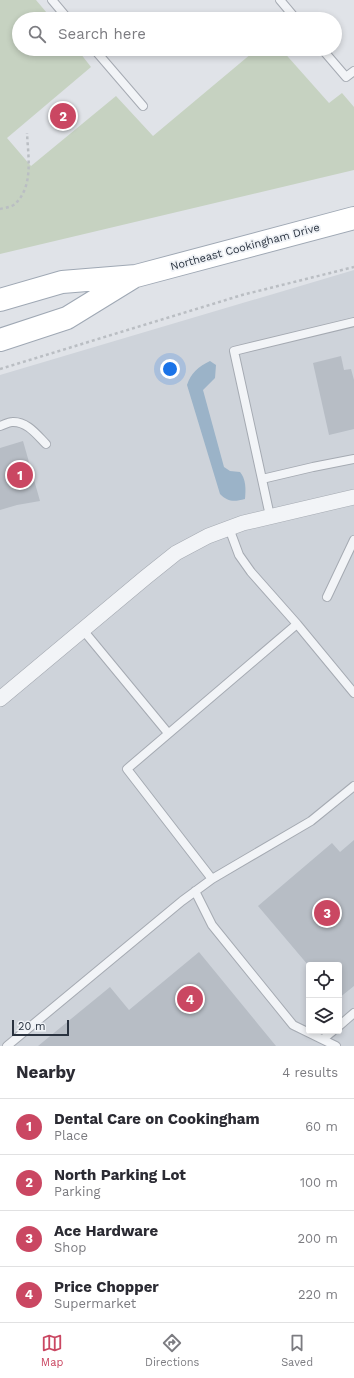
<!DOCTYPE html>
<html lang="en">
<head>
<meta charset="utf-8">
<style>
  :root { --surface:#fff; --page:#f7f7f7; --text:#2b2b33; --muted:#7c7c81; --line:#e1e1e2; --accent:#ca4762 }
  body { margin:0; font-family:"Work Sans",sans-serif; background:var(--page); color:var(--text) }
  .controls { position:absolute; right:12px; bottom:12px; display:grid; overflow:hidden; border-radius:4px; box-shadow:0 2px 6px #0003 }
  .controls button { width:36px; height:36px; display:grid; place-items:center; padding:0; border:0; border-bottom:1px solid var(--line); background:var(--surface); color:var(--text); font:20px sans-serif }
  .scale { position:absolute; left:12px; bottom:10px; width:57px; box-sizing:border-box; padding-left:4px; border:2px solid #29323f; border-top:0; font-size:11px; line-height:14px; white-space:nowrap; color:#29323f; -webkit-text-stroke:3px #eff2f6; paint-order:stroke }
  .you { position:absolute; left:170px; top:369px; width:14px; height:14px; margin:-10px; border:3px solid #fff; border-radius:50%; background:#1a73e8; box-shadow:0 0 0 6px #1a73e833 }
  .badge { display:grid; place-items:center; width:26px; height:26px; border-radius:50%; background:var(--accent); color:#fff; font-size:13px; font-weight:700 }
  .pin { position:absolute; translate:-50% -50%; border:2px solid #fff; box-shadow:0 1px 4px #0006 }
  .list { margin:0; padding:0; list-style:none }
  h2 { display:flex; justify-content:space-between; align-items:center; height:52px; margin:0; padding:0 16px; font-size:17px }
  h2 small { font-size:13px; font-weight:400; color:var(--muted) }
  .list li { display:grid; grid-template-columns:26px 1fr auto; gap:12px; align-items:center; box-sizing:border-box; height:56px; padding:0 16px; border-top:1px solid var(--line) }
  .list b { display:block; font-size:15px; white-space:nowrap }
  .list p { margin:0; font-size:13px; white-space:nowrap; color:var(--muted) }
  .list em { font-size:13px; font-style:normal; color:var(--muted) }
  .icon { flex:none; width:22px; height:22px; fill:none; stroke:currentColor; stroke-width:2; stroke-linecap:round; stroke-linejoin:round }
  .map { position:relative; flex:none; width:354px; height:1046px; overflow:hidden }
  .search { position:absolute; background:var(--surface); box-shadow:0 2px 6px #0003; left:12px; right:12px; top:12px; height:44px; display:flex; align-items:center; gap:10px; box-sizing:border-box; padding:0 14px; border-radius:22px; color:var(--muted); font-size:15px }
  .sheet { height:276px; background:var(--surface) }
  nav { display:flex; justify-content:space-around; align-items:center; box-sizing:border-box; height:56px; border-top:1px solid var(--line); background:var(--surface); font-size:11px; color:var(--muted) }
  nav a { display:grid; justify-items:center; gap:2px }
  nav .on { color:var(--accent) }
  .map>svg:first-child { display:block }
  .built { fill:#ced3da; fill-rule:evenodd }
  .green { fill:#c6d2c1 }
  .water { fill:#9bb3c8 }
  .building { fill:#b7bdc5 }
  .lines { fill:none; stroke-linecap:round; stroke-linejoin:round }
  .service-casing { stroke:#a5aab2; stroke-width:10 }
  .minor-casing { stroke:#a5aab2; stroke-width:16 }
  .primary-casing { stroke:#9fa8b4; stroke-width:24 }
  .path { stroke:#babec3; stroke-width:2.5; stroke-dasharray:3 3; stroke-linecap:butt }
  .service { stroke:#f2f4f7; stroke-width:8 }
  .minor { stroke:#f2f4f7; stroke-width:15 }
  .primary { stroke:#fff; stroke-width:22 }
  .labels { text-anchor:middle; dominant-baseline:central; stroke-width:3.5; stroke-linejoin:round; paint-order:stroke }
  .street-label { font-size:11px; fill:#29323f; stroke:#eff2f6 }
</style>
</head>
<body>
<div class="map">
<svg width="354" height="1046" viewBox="0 0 354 1046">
  <rect width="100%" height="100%" fill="#e0e3e8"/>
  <!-- built -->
  <path class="built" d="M354,270V1046H0V375ZM309,965H339V1031H309Z"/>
  <!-- green -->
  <path class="green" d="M0,0H36L52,19H19V49H77L91,67L7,138L31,166L116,96L153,136L257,49H281L329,103L342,93L354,107V170L0,254Z"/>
  <!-- water -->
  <path class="water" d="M210,361L216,365L215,378L203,390L224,467L230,471L240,472C246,479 246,489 245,499C234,502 228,502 220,494L187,385C191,373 198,367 210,361Z"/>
  <!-- building -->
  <path class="building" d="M341,356L344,370L351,369L354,380V429L329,435L313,363Z
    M23,441L40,501L17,505L0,510V448Z
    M354,840V986L339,998V965H308L258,906L332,843L340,852Z
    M199,952L276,1046H38L110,987L129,1010Z"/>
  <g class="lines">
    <!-- service casing -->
    <g class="service-casing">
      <path id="service" d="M52,0L68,19
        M280,0L296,19
        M94,49L143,106
        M322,49L346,77L354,71
        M0,426C4,425 8,422 12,422C27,421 37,435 46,444
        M262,479L313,467L354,459
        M270,516L234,351L354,322
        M229,528L239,555L251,572L297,624
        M327,597L354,540
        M83,630L168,733
        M212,879L127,769L297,624L354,693
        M195,891L212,925L293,1025L336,1046
        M339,1026L354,1013
        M323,1039L333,1031
        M7,1046L182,901L212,879L311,821L354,786"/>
    </g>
    <!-- minor casing -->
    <g class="minor-casing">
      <path id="minor" d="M0,699L146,577L176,553L208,536L243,523L354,497"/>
    </g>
    <!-- primary casing -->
    <g class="primary-casing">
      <path id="primary" d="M0,300L62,282L136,276L354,218
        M0,340L67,318L132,278"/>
    </g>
    <!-- path -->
    <path class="path" d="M0,209C4,208 12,207 15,204C34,186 28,156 27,133
      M0,369L242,295L354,267"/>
    <!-- service -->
    <use href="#service" class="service"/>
    <!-- minor -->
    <use href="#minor" class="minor"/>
    <!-- primary -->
    <use href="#primary" class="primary"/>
  </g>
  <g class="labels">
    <!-- street labels -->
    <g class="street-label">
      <text transform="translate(245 247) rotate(-15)">Northeast Cookingham Drive</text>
    </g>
  </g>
</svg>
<div class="controls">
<button><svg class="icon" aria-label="locate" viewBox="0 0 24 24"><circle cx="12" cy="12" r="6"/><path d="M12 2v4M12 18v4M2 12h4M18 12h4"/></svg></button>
<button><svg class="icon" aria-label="layers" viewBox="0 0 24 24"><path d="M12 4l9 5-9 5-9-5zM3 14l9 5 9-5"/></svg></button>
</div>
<div class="scale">20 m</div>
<div class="you"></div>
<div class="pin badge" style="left:20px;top:475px">1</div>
<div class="pin badge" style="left:63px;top:116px">2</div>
<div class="pin badge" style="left:327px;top:913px">3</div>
<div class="pin badge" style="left:190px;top:999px">4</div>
<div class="search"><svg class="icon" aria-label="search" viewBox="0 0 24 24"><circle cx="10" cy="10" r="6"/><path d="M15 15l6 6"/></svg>Search here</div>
</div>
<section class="sheet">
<h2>Nearby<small>4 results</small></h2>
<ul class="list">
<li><span class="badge">1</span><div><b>Dental Care on Cookingham</b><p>Place</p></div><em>60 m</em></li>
<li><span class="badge">2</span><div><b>North Parking Lot</b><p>Parking</p></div><em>100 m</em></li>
<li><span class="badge">3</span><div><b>Ace Hardware</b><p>Shop</p></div><em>200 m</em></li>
<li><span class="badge">4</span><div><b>Price Chopper</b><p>Supermarket</p></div><em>220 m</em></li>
</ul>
</section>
<nav>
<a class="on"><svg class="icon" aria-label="map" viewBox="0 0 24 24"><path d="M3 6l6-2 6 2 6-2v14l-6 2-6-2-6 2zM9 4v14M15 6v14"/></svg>Map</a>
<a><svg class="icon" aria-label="directions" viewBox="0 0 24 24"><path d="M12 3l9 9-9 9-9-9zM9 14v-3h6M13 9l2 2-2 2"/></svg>Directions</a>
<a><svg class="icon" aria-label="saved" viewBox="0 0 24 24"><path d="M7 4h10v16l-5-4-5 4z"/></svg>Saved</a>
</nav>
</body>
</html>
